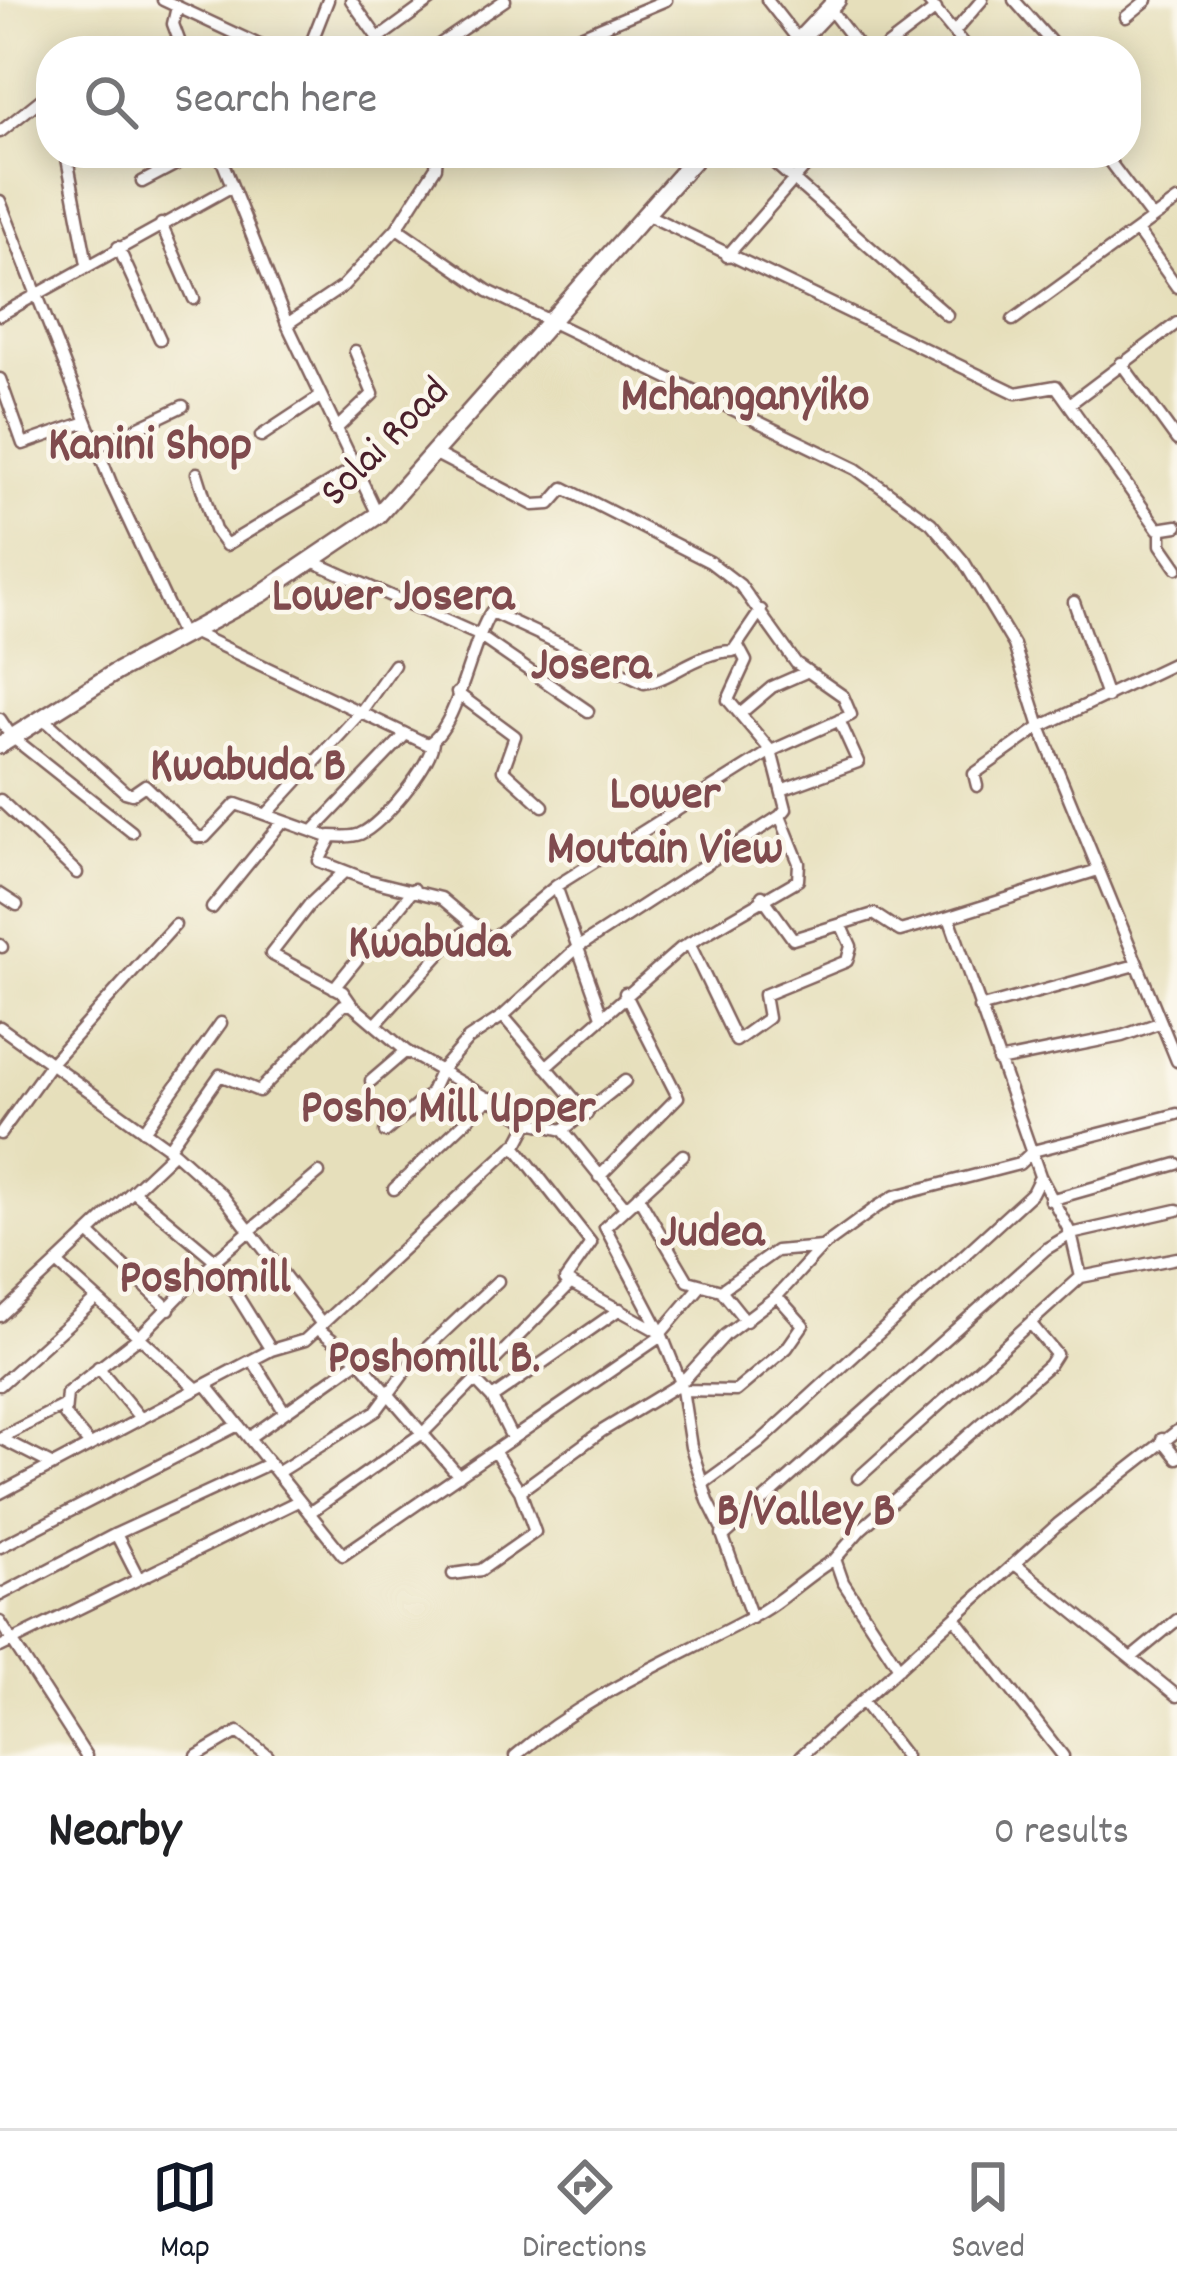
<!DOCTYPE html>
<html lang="en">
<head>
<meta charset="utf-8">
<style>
  :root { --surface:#fff; --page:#f2f2f2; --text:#202124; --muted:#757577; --line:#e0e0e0; --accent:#111827 }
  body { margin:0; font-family:Dekko,sans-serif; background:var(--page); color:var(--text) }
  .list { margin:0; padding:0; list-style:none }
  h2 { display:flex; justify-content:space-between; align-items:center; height:156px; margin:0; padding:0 48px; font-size:51px }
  h2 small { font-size:39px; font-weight:400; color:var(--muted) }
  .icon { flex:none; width:66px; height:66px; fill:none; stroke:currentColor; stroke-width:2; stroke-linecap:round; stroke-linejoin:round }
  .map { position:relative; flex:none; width:1177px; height:1756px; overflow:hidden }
  .search { position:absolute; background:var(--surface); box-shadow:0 6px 30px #0003; left:36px; right:36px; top:36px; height:132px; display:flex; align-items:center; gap:30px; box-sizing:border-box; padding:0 42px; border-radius:48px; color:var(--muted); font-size:45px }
  .sheet { height:372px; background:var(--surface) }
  nav { display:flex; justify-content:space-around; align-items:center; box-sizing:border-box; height:168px; border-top:3px solid var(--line); background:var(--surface); font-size:33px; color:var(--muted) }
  nav a { display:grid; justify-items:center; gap:6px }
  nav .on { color:var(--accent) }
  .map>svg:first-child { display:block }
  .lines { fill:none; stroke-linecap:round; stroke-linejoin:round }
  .minor-casing { stroke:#81625d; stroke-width:15 }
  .highway-casing { stroke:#81625d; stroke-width:21 }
  .minor { stroke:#fff; stroke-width:10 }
  .highway { stroke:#fff; stroke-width:16 }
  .labels { text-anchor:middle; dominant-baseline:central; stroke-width:9; stroke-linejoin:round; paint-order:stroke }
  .street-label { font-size:42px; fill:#4a1f2b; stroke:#fbf7ec }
  .quarter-label { font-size:48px; font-weight:bold; fill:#804b4e; stroke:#fbf7ec }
</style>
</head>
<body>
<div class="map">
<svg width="1177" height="1756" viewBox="0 0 1177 1756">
  <rect width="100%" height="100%" fill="#fbf7ec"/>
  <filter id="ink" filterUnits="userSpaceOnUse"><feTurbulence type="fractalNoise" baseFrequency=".00833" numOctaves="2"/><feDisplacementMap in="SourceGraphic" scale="24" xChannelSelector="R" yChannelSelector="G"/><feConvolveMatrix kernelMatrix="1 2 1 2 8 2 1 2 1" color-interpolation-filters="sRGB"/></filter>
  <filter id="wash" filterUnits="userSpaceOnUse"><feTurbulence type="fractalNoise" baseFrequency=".004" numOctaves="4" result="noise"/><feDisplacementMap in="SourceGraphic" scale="48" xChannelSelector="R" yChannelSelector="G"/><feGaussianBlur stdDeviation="2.7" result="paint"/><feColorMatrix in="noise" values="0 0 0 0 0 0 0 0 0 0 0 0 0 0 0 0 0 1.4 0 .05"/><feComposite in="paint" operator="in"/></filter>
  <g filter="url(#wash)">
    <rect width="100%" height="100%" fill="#e6dfbb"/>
  </g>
  <g filter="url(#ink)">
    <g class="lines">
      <!-- minor casing -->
      <g class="minor-casing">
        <path id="minor" d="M163,0L272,51
          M351,0L387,51
          M767,0L799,41
          M927,0L969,51
          M1014,0L1059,51
          M177,7L173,24L183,51
          M829,8L862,51
          M1126,17L1147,0
          M955,31L982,0
          M379,38L431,0
          M308,51L328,0
          M430,51L505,0
          M545,51L666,0
          M881,51L936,9
          M0,132L49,93
          M66,153L87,264
          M219,153L287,324L378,515
          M763,153L947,315
          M1103,153L1152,218
          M142,182L197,153
          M0,201L111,483L182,635
          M650,216L1016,393L1056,386L1158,529L1177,526
          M161,224L194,299
          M397,228L436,167L437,153
          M1138,232L1177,287
          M118,247L160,339
          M727,256L817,153
          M0,315L231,187
          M1013,320L1177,201
          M287,324L342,287L397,228L488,291L856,469L931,523L964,562L1014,645L1040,727L1177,1061
          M1121,363L1177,440
          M0,379L23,444L86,422
          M1071,403L1177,323
          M335,430L373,394L355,351
          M261,436L320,397
          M97,447L183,406
          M197,473L215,530L226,545L354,468
          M1161,531V545L1177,568
          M314,562L476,634L588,711
          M1074,602L1107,697
          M192,632L427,744C457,731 471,641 491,612L644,683C671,680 696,652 733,651L761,610
          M457,693L515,736L503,770L543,806
          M740,714L772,687L804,673
          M43,718L125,792L132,794L145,785L198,837H205L236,804L331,838L319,861L368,880L441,898L491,940L556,886L771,751L728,700L746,661L738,646
          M0,719L12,737L132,832
          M977,786L974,774L1040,727L1177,662
          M784,789L858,762L839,720
          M0,800L77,873
          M267,814L360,713L394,665
          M315,829L406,734
          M330,836C340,836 351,838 360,834C382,825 431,765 433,742
          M344,872L309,905L271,954L343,992L352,1005
          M556,886L602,1016
          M0,894L17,905
          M762,896L793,939L874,914L900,931L949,917L1040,1176L1071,1234L1081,1277L858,1478
          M212,908L283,821
          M949,917L1098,870
          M689,943L736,1041L768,1018L764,995L847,961L851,946L841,924
          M0,945L2,947
          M334,988L414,889
          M979,1008L1136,965
          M503,1016L587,1114
          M376,1024L451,942L475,925
          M0,1027L174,1152L222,1195L321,1323
          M998,1061L1122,1036L1159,1023
          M546,1067L681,948L798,880L799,863L780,816
          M371,1081L406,1051
          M563,1130L625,1081
          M144,1131L221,1023
          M385,1132L430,1094L441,1070L468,1039L503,1016L577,948L780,816L786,809L771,751L851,715L843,696L796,663L740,585L710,562L564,488L550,504L534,505L434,453
          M0,1134L51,1063L175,925
          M514,1145L591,1243L565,1280L661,1333L681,1383L691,1447L708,1501L725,1535L1046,1249L1071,1234L1177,1210
          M168,1149L220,1075L259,1091L343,1005H352L406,1051L529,1122L563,1130L625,1207
          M683,1155L605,1227L661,1333L700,1287
          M599,1177L678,1097L625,993
          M394,1189L490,1098
          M135,1193L215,1260L271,1350
          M638,1196L688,1281L721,1290L746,1321
          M1050,1200L1177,1164
          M90,1234L169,1309
          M57,1263L174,1152
          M1081,1277L1177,1258
          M721,1290L776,1251L822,1247
          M0,1316L57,1263L196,1388
          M318,1329L359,1360L459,1476
          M255,1364L284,1411
          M98,1367L141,1419
          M475,1380L492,1398L512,1438
          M0,1385L96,1299
          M208,1387L343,1555L660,1337
          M682,1390L736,1391L787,1348L803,1325L777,1296
          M492,1398L620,1309
          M250,1437L359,1360
          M0,1438L63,1406
          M0,1438L51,1464
          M1162,1439L1177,1458
          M90,1445L65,1415L67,1393L139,1337L215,1260L319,1173
          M277,1473L376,1411L413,1361L498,1281
          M704,1483L759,1443L1032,1193L1039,1179
          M520,1491L602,1431L681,1383L725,1335L777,1296L822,1247L877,1207L895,1196L1019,1164L1033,1151L1177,1114
          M0,1493L271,1350L305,1340L519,1141L529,1122
          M309,1513L424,1432L571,1283
          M116,1534L266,1465
          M722,1534L752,1618
          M0,1547L236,1426
          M1016,1565L1177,1696
          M453,1574L481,1570L535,1532L520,1491L494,1451
          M0,1595L116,1534L138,1577
          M956,1619L1063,1756
          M0,1622L86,1756
          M0,1647L296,1502
          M1131,1658L1177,1620
          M899,1668L843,1582L835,1559L861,1529L1049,1365L1056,1354L1031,1324
          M864,1703L905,1756
          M197,1756L238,1732L268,1756
          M515,1756C586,1695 669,1661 750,1618C781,1603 805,1576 835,1559
          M801,1756L1058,1524L1177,1431"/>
      </g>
      <!-- highway casing -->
      <g class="highway-casing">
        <path id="highway" d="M789,51L837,0
          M0,745L116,672L261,594L378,515L700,153"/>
      </g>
      <!-- minor -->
      <use href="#minor" class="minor"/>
      <!-- highway -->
      <use href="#highway" class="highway"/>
    </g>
  </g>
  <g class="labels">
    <!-- street labels -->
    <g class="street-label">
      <text transform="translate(387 444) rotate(-45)">Solai Road</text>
    </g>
    <!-- quarter labels -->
    <g class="quarter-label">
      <text x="745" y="399">Mchanganyiko</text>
      <text x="150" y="448">Kanini Shop</text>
      <text x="393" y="599">Lower Josera</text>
      <text x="591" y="668">Josera</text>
      <text x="248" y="769">Kwabuda B</text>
      <text x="665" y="797">Lower<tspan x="665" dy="55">Moutain View</tspan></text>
      <text x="429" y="946">Kwabuda</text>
      <text x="448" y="1111">Posho Mill Upper</text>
      <text x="712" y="1235">Judea</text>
      <text x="205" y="1281">Poshomill</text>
      <text x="434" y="1361">Poshomill B.</text>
      <text x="806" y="1514">B/Valley B</text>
    </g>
  </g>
</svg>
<div class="search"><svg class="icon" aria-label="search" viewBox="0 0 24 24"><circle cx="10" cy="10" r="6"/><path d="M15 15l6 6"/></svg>Search here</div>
</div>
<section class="sheet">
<h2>Nearby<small>0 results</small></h2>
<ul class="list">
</ul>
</section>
<nav>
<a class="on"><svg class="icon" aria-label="map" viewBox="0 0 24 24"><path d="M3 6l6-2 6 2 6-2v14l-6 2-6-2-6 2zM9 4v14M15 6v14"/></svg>Map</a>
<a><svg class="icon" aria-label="directions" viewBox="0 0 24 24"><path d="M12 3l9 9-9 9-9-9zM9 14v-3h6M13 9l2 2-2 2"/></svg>Directions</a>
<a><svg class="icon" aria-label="saved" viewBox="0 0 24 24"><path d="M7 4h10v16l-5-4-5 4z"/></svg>Saved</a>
</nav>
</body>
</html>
